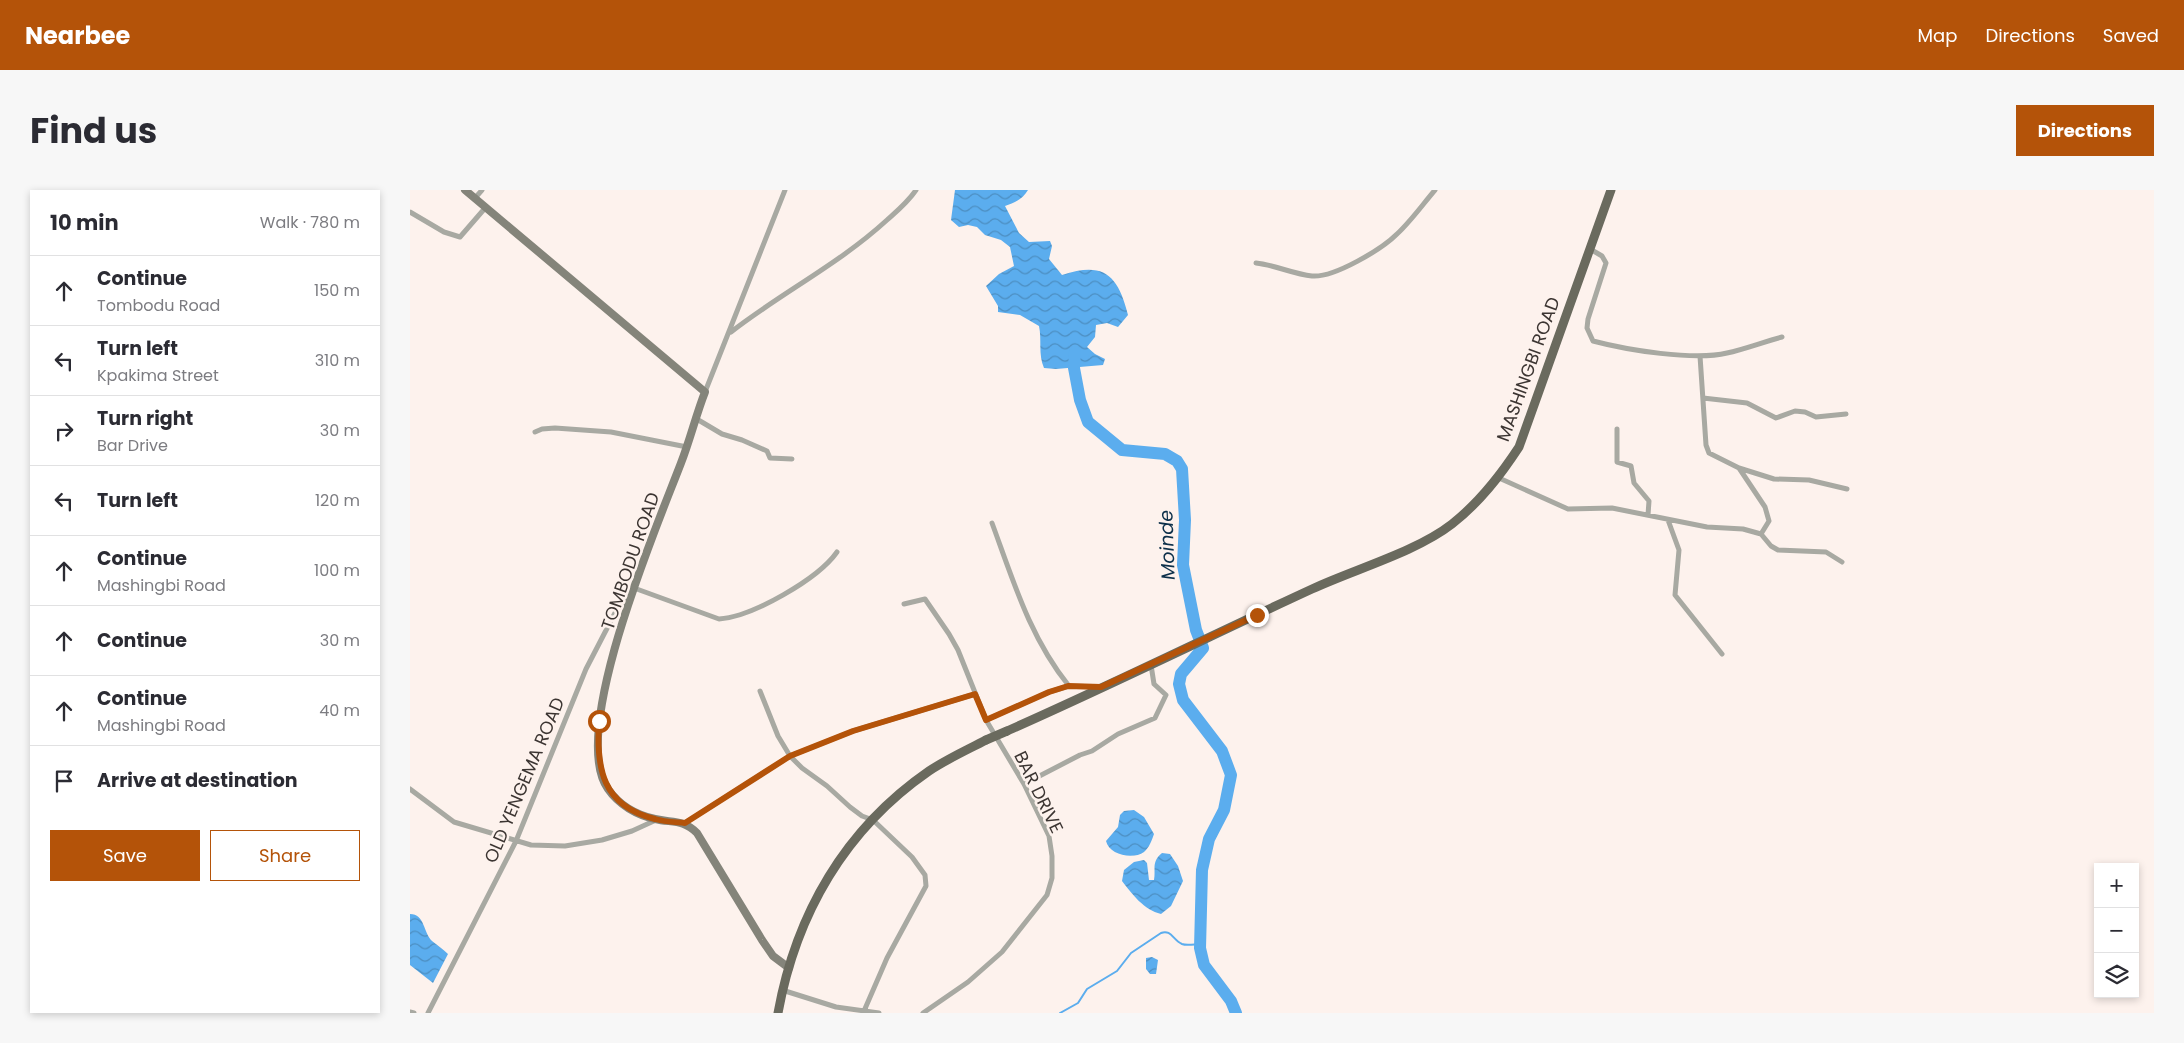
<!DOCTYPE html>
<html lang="en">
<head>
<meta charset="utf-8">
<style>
  :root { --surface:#fff; --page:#f7f7f7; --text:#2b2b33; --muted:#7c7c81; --line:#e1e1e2; --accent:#b45309 }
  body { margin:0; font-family:Poppins,sans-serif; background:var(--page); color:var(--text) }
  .controls { position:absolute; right:15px; bottom:15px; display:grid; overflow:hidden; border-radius:0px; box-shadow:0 2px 8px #0003 }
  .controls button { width:45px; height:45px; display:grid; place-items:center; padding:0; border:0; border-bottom:1px solid var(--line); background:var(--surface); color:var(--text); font:25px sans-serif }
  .stop { position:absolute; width:15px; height:15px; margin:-11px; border:4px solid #b45309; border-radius:50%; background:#fff }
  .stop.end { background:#b45309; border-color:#fff; box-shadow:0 1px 5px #0008 }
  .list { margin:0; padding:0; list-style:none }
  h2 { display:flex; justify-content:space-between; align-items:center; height:65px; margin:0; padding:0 20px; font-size:21px }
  h2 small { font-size:16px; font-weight:400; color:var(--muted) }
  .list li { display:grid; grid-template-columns:32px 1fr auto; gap:15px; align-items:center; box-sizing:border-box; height:70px; padding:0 20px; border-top:1px solid var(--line) }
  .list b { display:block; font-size:19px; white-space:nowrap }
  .list p { margin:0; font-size:16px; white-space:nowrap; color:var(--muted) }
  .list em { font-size:16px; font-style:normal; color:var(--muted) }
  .actions { display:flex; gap:10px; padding:15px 20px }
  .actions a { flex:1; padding:11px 0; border:1px solid var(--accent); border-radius:0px; text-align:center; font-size:18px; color:var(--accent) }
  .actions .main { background:var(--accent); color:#fff }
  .icon { flex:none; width:28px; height:28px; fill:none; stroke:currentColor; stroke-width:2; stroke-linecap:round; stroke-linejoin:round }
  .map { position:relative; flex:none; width:1744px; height:823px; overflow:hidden; border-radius:0px }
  header { display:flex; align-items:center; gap:30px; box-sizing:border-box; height:70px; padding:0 25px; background:var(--accent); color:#fff }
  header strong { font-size:24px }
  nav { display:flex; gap:28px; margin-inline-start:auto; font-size:18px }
  .intro { display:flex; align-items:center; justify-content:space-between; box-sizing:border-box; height:120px; padding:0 30px }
  h1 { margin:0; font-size:35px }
  .button { padding:12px 22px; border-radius:0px; background:var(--accent); color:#fff; font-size:18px; font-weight:700 }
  main { display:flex; gap:30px; padding:0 30px }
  aside { flex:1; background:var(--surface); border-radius:0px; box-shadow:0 2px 8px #0003 }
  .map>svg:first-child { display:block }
  .water { fill:url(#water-waves) }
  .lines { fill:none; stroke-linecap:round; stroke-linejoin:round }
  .stream { stroke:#5badee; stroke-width:2 }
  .river { stroke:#5badee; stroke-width:12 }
  .street { stroke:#a8a9a2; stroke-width:5 }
  .secondary { stroke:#84847a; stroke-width:8 }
  .primary { stroke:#6a6a5e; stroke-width:9 }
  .primary-bridge { stroke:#6a6a5e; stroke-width:9 }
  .route { stroke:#b45309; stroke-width:6 }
  .labels { text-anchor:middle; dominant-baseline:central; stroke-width:5; stroke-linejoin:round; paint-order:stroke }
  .street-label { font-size:18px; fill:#3c3532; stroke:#fdf2ed }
  .water-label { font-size:19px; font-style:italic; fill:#0d304a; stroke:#fdf2ed }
</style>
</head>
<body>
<header>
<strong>Nearbee</strong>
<nav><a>Map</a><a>Directions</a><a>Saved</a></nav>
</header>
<div class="intro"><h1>Find us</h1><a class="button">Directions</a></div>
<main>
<aside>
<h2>10 min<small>Walk · 780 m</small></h2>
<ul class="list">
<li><svg class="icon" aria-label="ahead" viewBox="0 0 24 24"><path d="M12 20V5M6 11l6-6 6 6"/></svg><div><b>Continue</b><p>Tombodu Road</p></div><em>150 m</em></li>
<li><svg class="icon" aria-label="left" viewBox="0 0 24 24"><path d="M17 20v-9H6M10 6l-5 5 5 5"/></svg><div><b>Turn left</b><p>Kpakima Street</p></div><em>310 m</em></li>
<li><svg class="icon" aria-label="right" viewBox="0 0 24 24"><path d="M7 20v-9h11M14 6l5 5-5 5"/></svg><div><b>Turn right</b><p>Bar Drive</p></div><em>30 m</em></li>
<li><svg class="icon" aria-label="left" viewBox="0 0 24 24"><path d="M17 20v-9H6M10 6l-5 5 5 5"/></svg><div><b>Turn left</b></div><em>120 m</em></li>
<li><svg class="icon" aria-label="ahead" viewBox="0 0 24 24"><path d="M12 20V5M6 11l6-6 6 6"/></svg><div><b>Continue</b><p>Mashingbi Road</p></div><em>100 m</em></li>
<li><svg class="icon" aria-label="ahead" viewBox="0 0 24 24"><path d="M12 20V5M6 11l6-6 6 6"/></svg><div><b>Continue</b></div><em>30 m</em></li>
<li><svg class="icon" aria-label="ahead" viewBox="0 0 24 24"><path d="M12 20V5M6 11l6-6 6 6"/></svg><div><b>Continue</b><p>Mashingbi Road</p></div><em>40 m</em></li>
<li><svg class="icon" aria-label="arrive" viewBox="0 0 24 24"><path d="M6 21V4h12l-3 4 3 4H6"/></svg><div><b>Arrive at destination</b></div></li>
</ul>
<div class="actions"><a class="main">Save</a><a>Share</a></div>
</aside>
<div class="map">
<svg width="1744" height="823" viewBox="0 0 1744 823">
  <defs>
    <pattern id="water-waves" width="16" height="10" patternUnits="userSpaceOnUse" patternTransform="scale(1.25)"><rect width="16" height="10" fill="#5badee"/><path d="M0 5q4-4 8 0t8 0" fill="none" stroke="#4c8ec1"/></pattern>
  </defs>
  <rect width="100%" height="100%" fill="#fdf2ed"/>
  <!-- water -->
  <path class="water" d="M545,0H618C613,9 604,13 595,16L609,43L619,52L640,51L642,56L639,69L652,85C694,71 708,85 718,125L708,137L697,133L686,135L685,147L677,157L685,164L695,169L693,175L646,179L634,178C628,164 632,150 629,136L610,125L588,122V116L576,96L589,84L604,76L600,57L591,50L575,45L567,37L558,35L549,37L541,30Z
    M724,620L734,627L744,644C742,650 739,658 734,662C723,670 699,665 696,651L708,637L710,625L714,621Z
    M752,663L760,664L768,676L773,691L761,716L751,724C734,720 722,704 712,691L714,680L724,672L734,670L737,673L739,690H744C746,679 741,672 752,663Z
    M0,724C15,724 13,742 22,751C27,755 33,759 38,764L23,793L0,775Z
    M742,767L748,770L746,784H740L736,779V768Z"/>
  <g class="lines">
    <!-- stream -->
    <path class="stream" d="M650,823L668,813L677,799L707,781L721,763L751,743C761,739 763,750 772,754C777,756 785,754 790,754"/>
    <!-- river -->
    <path class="river" d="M665,162L664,178L670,210L678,232L712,260L755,264L767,271L772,279L775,330L773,375L786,440L793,458L771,484L769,494L773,510L812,561L821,585L814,620L799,649L792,680L790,758L794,775L821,811L826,823"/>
    <!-- street -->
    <path class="street" d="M65,8L72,0
      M0,22L34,42L50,47L76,17
      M1180,59L1192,66L1196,73L1178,129L1177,138L1183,151C1217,160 1284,171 1317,163C1335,159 1353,152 1372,147
      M846,73C865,75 883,84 902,86C924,88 972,59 987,44C1001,31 1013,14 1025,0
      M321,142C371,103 429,74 477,30C487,21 498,12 506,0
      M1290,166L1296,255L1299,263L1329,278L1355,317L1359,331L1351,344
      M295,202L375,0
      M1293,208L1337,213L1366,228L1385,221L1395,222L1406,227L1436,224
      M285,228L312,244L332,250L357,261L360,268L382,269
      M1207,239V272L1221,276L1224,293L1239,311L1238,325
      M125,242L132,239L145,238L201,242L277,257
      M1329,278L1364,289L1399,290L1437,299
      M1089,288L1158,319L1202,318L1297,337L1333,339L1351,344L1361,356L1368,360L1416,362L1432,372
      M1258,330L1269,360L1265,405L1312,464
      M582,333C603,390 620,448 659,496
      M494,414L515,409L539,444L548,460L576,530L614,594L639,646L642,666V688L637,705L592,762L558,792L513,823
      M350,501L368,546L380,566L392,578L417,596L440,617L452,626L463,630L502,667L515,685L516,696L477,768L454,821
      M576,530L639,502L659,496L691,497
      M614,594L670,565L682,561L708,544L745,528L756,505L744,494L741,475
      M0,599L44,632L121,655L155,656L192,650L222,641L246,630
      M275,633L380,566L443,541L565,504
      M372,800L426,817L469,823
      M0,822L4,823
      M18,823L106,651L176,479L206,421L224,398L309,429C342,427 408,389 427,362"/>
    <!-- secondary -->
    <path class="secondary" d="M55,0L295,202C286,225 280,250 271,273C247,336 158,543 198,599C209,615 227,625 245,629C262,633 273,629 287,643L352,750L363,766L379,778"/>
    <!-- primary -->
    <path class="primary" d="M597,541C699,496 800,446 902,399C945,379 1006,362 1042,334C1070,312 1090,286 1109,257L1201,0
      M368,823C386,724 435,639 519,581C537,569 557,560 576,550"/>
    <!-- primary-bridge -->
    <path class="primary-bridge" d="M576,550L597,541"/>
  </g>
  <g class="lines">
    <!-- route -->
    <path class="route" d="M189,531C186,578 192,616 245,629C255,632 265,632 275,633L380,566L443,541L565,504L576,530L639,502L658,496L691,497L847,425"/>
  </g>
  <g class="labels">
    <!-- street labels -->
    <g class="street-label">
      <text transform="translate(1118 179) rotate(-70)">MASHINGBI ROAD</text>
      <text transform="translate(220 371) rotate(-71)">TOMBODU ROAD</text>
      <text transform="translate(114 590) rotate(-67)">OLD YENGEMA ROAD</text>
      <text transform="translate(629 602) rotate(64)">BAR DRIVE</text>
    </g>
    <!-- water labels -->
    <g class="water-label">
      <text transform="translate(757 355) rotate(-92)">Moinde</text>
    </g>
  </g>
</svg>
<div class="controls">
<button>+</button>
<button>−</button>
<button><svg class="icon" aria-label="layers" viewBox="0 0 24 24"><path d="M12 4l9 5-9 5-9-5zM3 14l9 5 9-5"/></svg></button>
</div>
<div class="stop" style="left:189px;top:531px"></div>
<div class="stop end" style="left:847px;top:425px"></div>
</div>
</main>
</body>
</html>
